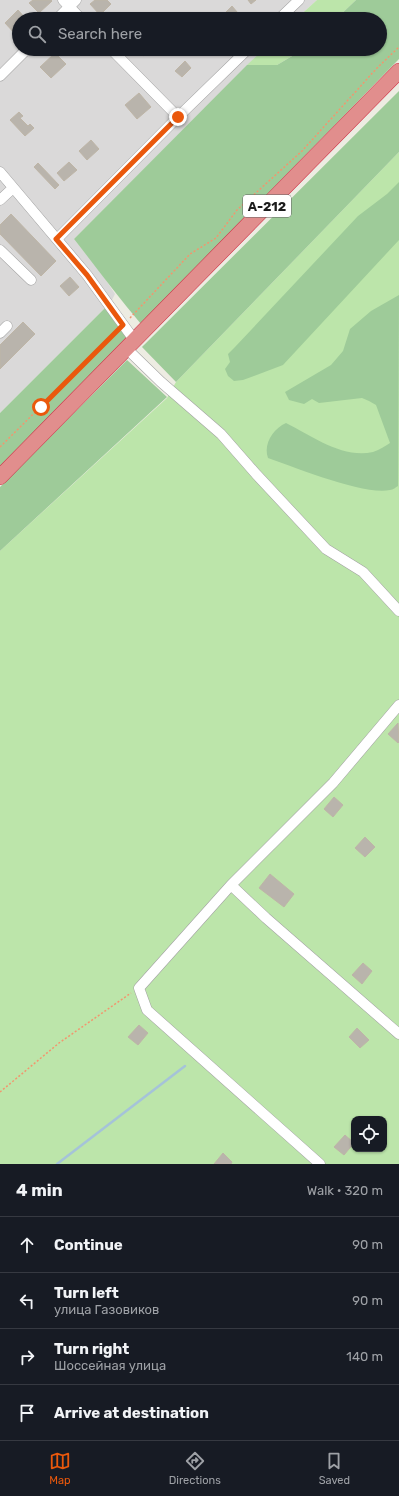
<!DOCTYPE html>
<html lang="en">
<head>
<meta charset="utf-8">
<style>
  :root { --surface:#171b24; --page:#242831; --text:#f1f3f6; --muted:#9ea1a6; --line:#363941; --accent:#ea580c }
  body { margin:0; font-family:Rubik,sans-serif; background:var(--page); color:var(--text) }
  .controls { position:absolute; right:12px; bottom:12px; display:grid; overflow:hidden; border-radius:8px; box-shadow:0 1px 3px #0004 }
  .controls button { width:36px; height:36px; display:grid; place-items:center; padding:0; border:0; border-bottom:1px solid var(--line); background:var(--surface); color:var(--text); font:20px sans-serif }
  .stop { position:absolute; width:12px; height:12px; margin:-9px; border:3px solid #ea580c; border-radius:50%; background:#fff }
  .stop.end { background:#ea580c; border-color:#fff; box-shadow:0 1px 4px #0008 }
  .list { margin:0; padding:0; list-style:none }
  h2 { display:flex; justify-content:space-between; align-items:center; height:52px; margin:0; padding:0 16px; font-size:17px }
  h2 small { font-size:13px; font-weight:400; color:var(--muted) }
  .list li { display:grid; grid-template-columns:26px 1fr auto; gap:12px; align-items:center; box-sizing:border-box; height:56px; padding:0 16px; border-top:1px solid var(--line) }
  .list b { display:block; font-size:15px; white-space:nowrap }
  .list p { margin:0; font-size:13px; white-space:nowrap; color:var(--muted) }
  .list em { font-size:13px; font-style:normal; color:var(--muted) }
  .icon { flex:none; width:22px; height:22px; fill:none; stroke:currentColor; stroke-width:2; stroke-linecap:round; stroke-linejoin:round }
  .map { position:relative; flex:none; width:399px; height:1164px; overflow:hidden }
  .search { position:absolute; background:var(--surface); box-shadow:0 1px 3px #0004; left:12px; right:12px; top:12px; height:44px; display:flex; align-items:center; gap:10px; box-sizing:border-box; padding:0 14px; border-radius:22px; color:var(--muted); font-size:15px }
  .sheet { height:276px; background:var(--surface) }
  nav { display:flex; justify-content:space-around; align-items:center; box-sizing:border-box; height:56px; border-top:1px solid var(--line); background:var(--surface); font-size:11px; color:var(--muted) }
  nav a { display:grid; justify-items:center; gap:2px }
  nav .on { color:var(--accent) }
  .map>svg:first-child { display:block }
  .residential { fill:#dad9d9 }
  .grass { fill:#bce5aa; fill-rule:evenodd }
  .forest { fill:#9ecb99 }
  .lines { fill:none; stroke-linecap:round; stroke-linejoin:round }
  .stream { stroke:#a5c3d9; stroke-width:2.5 }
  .building { fill:#b9b4ac; stroke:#beb5a6 }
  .minor-casing { stroke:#a3a3a3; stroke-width:11 }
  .highway-casing { stroke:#ce2c44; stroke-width:16 }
  .path { stroke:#f2966e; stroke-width:1.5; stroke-dasharray:2 2; stroke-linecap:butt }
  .minor { stroke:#fff; stroke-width:10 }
  .highway { stroke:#e18e8d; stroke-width:15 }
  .route { stroke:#ea580c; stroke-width:5 }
  .labels { text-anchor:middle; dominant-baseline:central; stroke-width:4; stroke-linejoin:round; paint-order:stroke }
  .shield { fill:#fff; stroke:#606060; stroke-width:1 }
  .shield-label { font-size:13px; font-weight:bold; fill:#1c1c1c }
</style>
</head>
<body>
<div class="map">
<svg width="399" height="1164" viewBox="0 0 399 1164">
  <rect width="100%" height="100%" fill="#edece2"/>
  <!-- residential -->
  <path class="residential" d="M0,0H317L296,19H19V49H264L74,239L102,274L115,294L111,302L0,413Z"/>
  <!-- grass -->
  <path class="grass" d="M317,0H356L336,19H296Z
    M264,49H304L277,65H247Z
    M399,152V1164H0V551L167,398L176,382ZM354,1119H384V1149H354Z"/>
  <!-- forest -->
  <path class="forest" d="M356,0H399V59L141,324C117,296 96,267 74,239L247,65H277L304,49H380V19H336Z
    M399,91V152L176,382L142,347Z
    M399,182V240L283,365L243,380L234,381L228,376L225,369L230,362L228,354L235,347L358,216L387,194Z
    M399,295L398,486C396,487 393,490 390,490C365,496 294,467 268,458C263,444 273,429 286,423C312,436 343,459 373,452C379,450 385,446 390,443L376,405L369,401L362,398L319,403L312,399L304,404L289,400L285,392L331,365L343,351L350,329L371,311Z
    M111,302L132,336L0,468V413Z
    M127,360L167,397L0,551V487Z"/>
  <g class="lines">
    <!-- stream -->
    <path class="stream" d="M57,1164L185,1066"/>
  </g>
  <!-- building -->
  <path class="building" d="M33,0H51L52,1L39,13L29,3Z
    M95,0H107L111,4L100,15L90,4Z
    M248,0H256L251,4Z
    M232,6L243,19H219Z
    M18,10L26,19H19V33L17,36L5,23Z
    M63,49H75L69,55Z
    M137,49H151L143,56Z
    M210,49H218L214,53Z
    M55,53L66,64L51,78L40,67Z
    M185,61L191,68L182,77L175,71Z
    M139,93L151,107L137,119L125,105Z
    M19,112L23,116L20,118L28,126L30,124L34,128L25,136L10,120Z
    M91,140L99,149L87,160L79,151Z
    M69,162L77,170L64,181L57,173Z
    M38,163L59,185L55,189L34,167Z
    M11,214L56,261L41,276L0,234V225Z
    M70,277L79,287L69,296L60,286Z
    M23,322L35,334L0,369V345Z
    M398,723L399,742L398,743L388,734Z
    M334,797L343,805L333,817L324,809Z
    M365,837L375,847L365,857L355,848Z
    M270,874L294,894L284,907L259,888Z
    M363,963L372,971L362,984L352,975Z
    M139,1025L148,1033L138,1045L128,1037Z
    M357,1028L369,1040L360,1048L349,1037Z
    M345,1135L354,1143L344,1155L334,1147Z
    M223,1153L232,1162L231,1164H214Z"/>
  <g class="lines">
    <!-- minor casing -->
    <g class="minor-casing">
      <path id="minor" d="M63,0L81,19
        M57,19L76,0
        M279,19L299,0
        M111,49L178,117
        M0,76L27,49
        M0,172L87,275L135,341
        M0,200L13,188
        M57,239L178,117L248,49
        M0,250L31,280
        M0,333L7,326
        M127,349L161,382L221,434L256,474L326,549L363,572L399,611
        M399,705L333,783L231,885L266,918L399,1034
        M231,885L139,988L147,1010L320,1164"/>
    </g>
    <!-- highway casing -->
    <g class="highway-casing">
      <path id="highway" d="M0,477L399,71"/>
    </g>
    <!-- path -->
    <path class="path" d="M130,318L190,254L216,238L237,210L302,151L377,68L399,47
      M0,447L116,332
      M0,1092L59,1043L131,993"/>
    <!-- minor -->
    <use href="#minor" class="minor"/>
    <!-- highway -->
    <use href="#highway" class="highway"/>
  </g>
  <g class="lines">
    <!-- route -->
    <path class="route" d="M41,407L123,325L87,275L56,239L178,117"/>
  </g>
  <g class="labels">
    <!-- shield labels -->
    <rect class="shield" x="243" y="195" width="48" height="22" rx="3"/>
    <g class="shield-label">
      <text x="267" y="206">А-212</text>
    </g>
  </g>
</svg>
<div class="controls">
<button><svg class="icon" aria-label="locate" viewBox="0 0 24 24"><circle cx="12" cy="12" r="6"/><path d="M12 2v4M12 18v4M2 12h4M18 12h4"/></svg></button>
</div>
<div class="stop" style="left:41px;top:407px"></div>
<div class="stop end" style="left:178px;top:117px"></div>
<div class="search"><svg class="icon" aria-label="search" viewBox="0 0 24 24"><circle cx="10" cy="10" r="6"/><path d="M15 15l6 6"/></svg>Search here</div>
</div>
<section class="sheet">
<h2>4 min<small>Walk · 320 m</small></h2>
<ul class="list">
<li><svg class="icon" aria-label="ahead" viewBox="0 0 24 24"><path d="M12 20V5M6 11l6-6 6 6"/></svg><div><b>Continue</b></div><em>90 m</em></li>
<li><svg class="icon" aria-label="left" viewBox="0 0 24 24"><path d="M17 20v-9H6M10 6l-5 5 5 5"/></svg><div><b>Turn left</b><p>улица Газовиков</p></div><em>90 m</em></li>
<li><svg class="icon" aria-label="right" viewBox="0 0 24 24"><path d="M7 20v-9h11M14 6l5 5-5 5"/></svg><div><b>Turn right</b><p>Шоссейная улица</p></div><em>140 m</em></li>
<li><svg class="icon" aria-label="arrive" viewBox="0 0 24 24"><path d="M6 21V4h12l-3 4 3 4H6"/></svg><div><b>Arrive at destination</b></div></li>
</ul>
</section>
<nav>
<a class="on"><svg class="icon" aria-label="map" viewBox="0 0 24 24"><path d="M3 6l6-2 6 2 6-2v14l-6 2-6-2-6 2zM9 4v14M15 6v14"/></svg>Map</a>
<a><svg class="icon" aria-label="directions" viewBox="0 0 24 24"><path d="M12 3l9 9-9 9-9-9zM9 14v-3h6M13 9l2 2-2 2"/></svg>Directions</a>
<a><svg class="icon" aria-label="saved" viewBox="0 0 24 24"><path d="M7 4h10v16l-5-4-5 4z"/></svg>Saved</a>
</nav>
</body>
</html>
